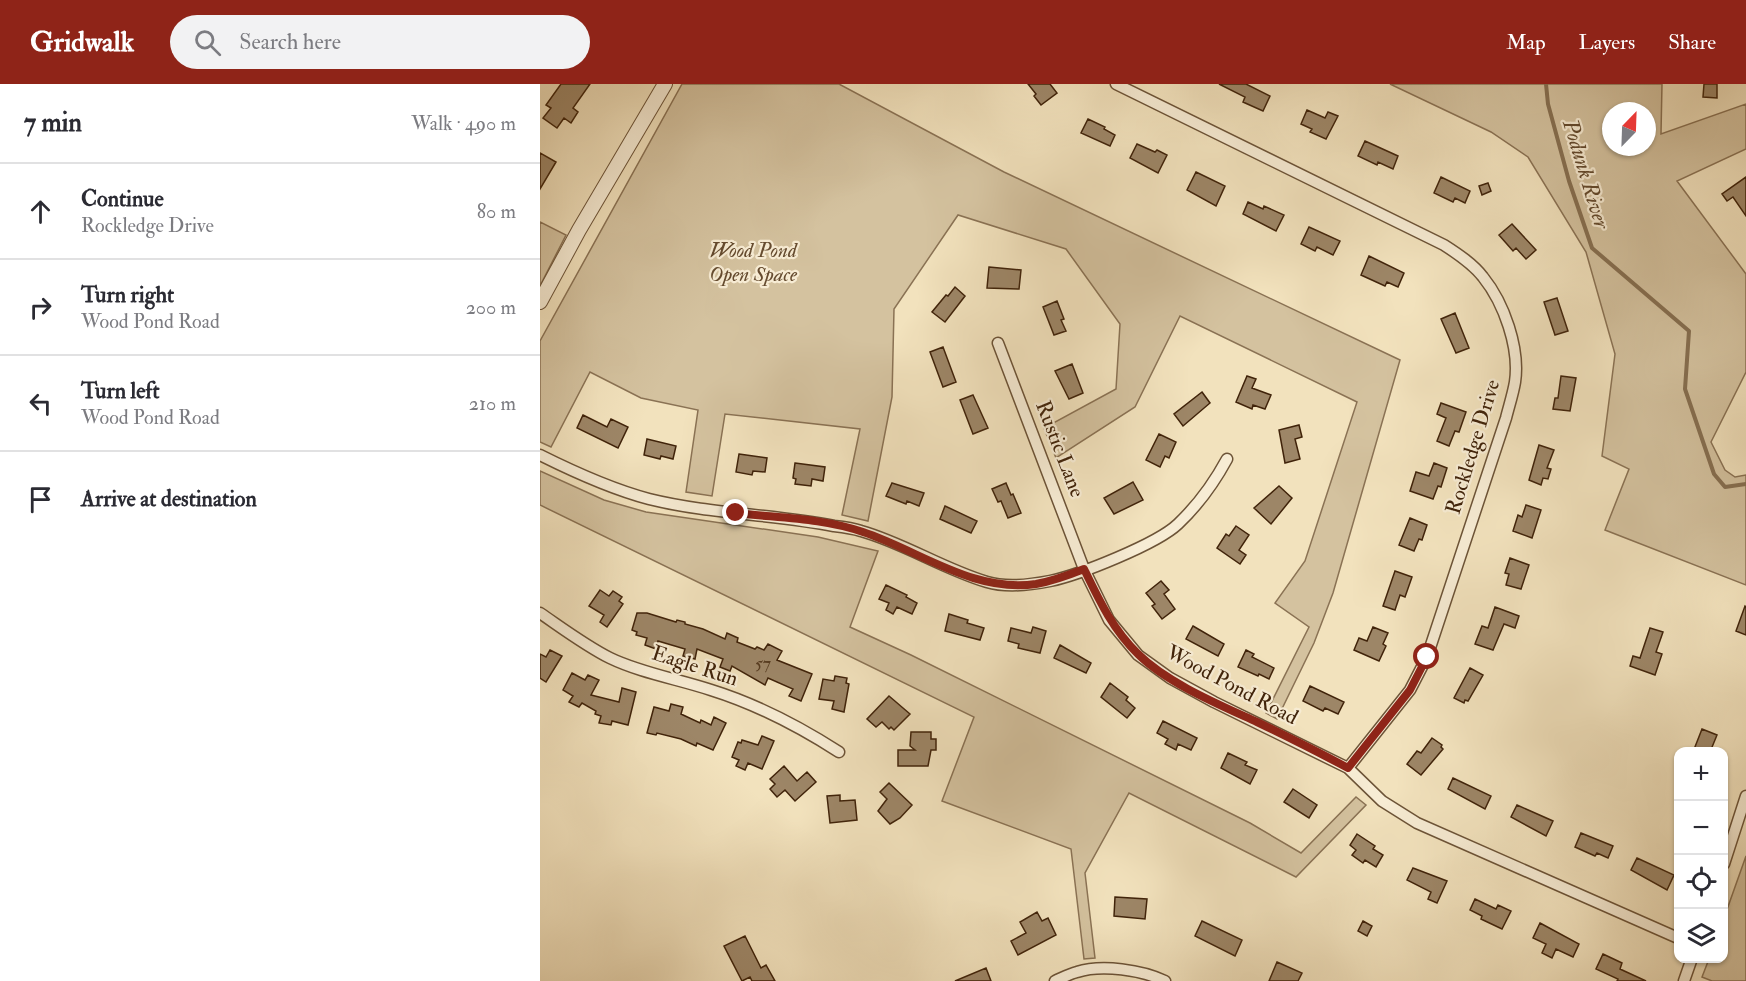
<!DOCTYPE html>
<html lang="en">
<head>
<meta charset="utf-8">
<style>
  :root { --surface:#fff; --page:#f2f2f3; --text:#2b2b33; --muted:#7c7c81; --line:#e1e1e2; --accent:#8f2418 }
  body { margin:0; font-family:"IM FELL Double Pica",serif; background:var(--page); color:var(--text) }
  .controls { position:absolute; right:18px; bottom:18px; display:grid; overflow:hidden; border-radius:12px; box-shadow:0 2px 4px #0004 }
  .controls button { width:54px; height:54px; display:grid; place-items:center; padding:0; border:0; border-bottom:2px solid var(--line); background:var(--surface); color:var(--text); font:30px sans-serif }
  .compass { position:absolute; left:1062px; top:18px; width:54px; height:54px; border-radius:50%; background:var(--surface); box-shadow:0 2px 4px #0004; rotate:23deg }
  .stop { position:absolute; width:18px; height:18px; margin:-14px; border:4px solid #8f2418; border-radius:50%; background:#fff }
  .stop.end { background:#8f2418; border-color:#fff; box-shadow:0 2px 6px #0008 }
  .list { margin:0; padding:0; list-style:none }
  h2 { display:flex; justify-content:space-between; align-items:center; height:78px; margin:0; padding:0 24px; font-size:26px }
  h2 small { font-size:20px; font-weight:400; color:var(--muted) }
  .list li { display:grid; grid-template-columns:39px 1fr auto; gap:18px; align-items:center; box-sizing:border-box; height:96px; padding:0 24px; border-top:2px solid var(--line) }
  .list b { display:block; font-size:22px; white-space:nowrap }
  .list p { margin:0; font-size:20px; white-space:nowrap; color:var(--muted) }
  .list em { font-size:20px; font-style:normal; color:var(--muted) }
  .icon { flex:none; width:33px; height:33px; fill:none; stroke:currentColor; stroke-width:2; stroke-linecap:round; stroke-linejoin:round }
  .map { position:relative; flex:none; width:1206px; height:897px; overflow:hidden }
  header { display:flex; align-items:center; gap:36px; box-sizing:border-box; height:84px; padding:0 30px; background:var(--accent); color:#fff }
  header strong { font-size:28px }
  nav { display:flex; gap:33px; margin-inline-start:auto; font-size:21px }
  .search { width:420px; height:54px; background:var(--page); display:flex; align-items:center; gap:15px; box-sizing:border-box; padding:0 21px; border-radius:33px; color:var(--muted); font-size:22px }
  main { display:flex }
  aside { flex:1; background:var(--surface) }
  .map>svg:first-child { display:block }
  .green { fill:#d4c29f; stroke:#8a7254; stroke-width:1.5; fill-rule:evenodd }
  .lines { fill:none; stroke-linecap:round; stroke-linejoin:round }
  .stream { stroke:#866f51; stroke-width:4 }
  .building { fill:#9d8667; stroke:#40230a; stroke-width:1.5 }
  .minor-casing { stroke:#6c5337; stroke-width:13 }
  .tertiary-casing { stroke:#6c5337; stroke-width:16 }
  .minor { stroke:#f7ecd4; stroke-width:10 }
  .tertiary { stroke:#f7ecd4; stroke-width:14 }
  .route { stroke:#8f2418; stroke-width:8 }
  .labels { text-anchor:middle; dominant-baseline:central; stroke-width:4.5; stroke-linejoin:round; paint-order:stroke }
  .number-label { font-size:18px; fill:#573c21 }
  .park-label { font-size:21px; font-style:italic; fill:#654b2f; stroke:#f7ecd4 }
  .street-label { font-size:21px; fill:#40230a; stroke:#f7ecd4 }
  .water-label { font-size:22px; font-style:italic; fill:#63492d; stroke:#f7ecd4 }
</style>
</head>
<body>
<header>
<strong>Gridwalk</strong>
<div class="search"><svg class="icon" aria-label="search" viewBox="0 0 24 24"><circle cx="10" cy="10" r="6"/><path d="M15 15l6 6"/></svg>Search here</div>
<nav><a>Map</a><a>Layers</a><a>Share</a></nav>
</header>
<main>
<aside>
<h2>7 min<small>Walk · 490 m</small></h2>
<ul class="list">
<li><svg class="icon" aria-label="ahead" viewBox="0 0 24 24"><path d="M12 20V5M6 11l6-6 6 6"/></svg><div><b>Continue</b><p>Rockledge Drive</p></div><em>80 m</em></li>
<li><svg class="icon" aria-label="right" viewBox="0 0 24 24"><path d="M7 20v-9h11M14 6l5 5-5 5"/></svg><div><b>Turn right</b><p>Wood Pond Road</p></div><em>200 m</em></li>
<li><svg class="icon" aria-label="left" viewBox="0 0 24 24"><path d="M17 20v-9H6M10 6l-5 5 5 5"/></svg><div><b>Turn left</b><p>Wood Pond Road</p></div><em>210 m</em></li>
<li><svg class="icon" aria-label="arrive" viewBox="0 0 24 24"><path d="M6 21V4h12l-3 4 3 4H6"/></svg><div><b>Arrive at destination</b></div></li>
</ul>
</aside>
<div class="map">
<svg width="1206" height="897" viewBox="0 0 1206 897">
  <rect width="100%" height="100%" fill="#f2e2bd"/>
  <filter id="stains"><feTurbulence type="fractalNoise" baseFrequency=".00333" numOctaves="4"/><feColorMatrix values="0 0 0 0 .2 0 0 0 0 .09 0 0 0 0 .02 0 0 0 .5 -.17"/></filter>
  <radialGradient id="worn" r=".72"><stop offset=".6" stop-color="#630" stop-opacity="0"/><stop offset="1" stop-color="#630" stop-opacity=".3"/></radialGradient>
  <!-- green -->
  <path class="green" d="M142,0H299L464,88L860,276L793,509L774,559L737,635L726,629L769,543L735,519L765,477L817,318L640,232L595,323L516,374L504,344L576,305L580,240L526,165L418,131L354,225L352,313L328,437L302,431L320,345L185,330L172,412L146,408L158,326L101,314L50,288L11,363L0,358V257Z
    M850,0H1122L1121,50L1206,20V65L1137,97L1206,190V288L1171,358L1185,386L1195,393L1206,391V501L1065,446L1089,385L1062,372L1075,270L1046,168L988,73L951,48ZM1071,27H1107V63H1071Z
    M0,138L26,151L0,202Z
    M0,387L64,416L106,428L278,453L338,467L310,543L371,571L710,739L761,769L816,713L826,721L756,793L589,709L545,789L555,874L544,875L531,765L402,717L434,633L0,421Z
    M1206,772V897H1172L1162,893L1169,875L1184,874V834Z"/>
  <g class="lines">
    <!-- stream -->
    <path class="stream" d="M1006,0L1008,20L1029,97L1052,164L1149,247L1145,305L1174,390L1185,403L1206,400"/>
  </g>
  <!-- building -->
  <path class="building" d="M21,0H50L33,24L38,28L31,39L24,34L17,44L3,34L11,24L6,21Z
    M488,0H510L517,9L501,21L494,12L496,10Z
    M679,0H706L730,12L723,27L703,18L705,13Z
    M1164,0H1177V14L1163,13Z
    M767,26L785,34L788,28L798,32L786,55L770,48L772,45L761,40Z
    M548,35L565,43L564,45L575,51L570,62L541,49Z
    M825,57L858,72L853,85L838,78L837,81L818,72Z
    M597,60L615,68L617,66L627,71L618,89L590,74Z
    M0,69L16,78L0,105Z
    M656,88L685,102L676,122L647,106Z
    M901,93L930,107L925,119L915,114L913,118L894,109Z
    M1206,93V132L1193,113L1187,117L1182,110Z
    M948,99L951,107L942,111L939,102Z
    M708,118L723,125L724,122L744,131L736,147L703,130Z
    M972,140L996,166L986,175L976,164L973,167L959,151Z
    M769,143L800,157L793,171L777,163L775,167L761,160Z
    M829,172L864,189L858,203L847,198L845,202L821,191Z
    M449,183L481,186L479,205L447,204Z
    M415,203L425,212L405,238L392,228L406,211L408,212Z
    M1017,214L1028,247L1015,251L1004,218Z
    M517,217L524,235L521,236L526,247L514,251L503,223Z
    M915,229L929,264L916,269L901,235Z
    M403,263L416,298L403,303L390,268Z
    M532,280L543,309L529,315L515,287Z
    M707,292L716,295L712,304L731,311L725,325L713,321L712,325L696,318Z
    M1021,292L1036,294L1030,327L1013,325L1015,314H1018Z
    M662,308L670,319L643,342L634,330Z
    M433,311L448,344L433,350L420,316Z
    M901,319L926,328L919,348L915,347L909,362L897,357L906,334L897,330Z
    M43,331L67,343L71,335L88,343L78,364L37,344Z
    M759,341L762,353L755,355L760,375L745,379L739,346Z
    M619,350L636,358L629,374L625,372L620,383L606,376Z
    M107,355L136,362L133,375L121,372L120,375L104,371Z
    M999,361L1014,366L1007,384L1011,385L1008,395L1003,394L1001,401L989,396Z
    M199,370L227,374L225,388L213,387L212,391L196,388Z
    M255,379L285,383L283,397L272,395L271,402L255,400L256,395L253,394Z
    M894,379L907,384L901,403L898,402L893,415L870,407L876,388L889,392Z
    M593,398L603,416L574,430L564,414Z
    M352,399L384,409L379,422L367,417L366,420L346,412Z
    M466,399L471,411L473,410L481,429L468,434L461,417L458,418L452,405Z
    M739,402L752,414L731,440L714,424Z
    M986,421L1001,426L992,454L973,447L978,431L982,433Z
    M405,422L437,437L431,449L400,435Z
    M870,434L887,441L882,456L879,455L874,467L859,461Z
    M696,442L709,451L699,466L706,471L700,480L677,464L686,450L689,452Z
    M970,474L989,481L981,505L966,501L969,490L965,489Z
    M855,487L872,493L865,513L860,511L855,526L843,522Z
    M621,497L629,506L624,510L635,525L622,535L612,522L615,520L606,509Z
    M346,501L367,511L366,513L377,519L372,530L357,523L353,530L346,526L349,519L339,515Z
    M60,506L69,512L73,507L82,513L79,517L83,520L67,543L60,538L64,531L49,522Z
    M1205,522L1206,523V551L1196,547Z
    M955,523L979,532L975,544L964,540L953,566L935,560L942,542L948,544Z
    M97,529H107L136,538L137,536L145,538V540L163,545L185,555L187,549L198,554L197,558L215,565L217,563L224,566L228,560L242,567L237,576L272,590L261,617L249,612L253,605L228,594L225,601L192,582L190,587L180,583L183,575L157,565L155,575L143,572L145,565L118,557L116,565L105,561L107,554L96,551L97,548L92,546Z
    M409,530L428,536L427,539L444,544L440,556L405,547Z
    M653,542L684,560L678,572L646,555Z
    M493,543L506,547L500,569L478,564L479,560L468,557L471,544L491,549Z
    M833,543L848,549L843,560L846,562L839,577L814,566L819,554L827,557Z
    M1110,544L1123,548L1116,568L1122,570L1115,591L1090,582L1093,572L1100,574Z
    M520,561L551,579L546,589L514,574Z
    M10,566L22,572L6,598L0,594V570L6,573Z
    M706,566L714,570L712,573L734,584L729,595L719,590L718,592L698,583Z
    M930,584L943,591L928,617L925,616L924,619L914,614Z
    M32,589L45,596L48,591L59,596L51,611L79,618L82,604L96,608L88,641L72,637L71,641L59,639L61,632L55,630L56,627L42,619L39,623L29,618L33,612L23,606Z
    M295,592L307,594L306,599L309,600L304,628L292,625L294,617L279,615L283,595L294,597Z
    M570,599L588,613L586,616L595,624L587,634L561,613Z
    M770,602L804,618L798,630L785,624L783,627L763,617Z
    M349,612L370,630L354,646L351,643L349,645L342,638L336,643L327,635Z
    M131,620L143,623L141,630L160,639L161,636L171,641L174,633L186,639L173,666L157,659L156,662L141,655L117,649L116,651L107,649L114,623L129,627Z
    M623,637L657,654L651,666L638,660L636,666L625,660L628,655L617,649Z
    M1162,645L1177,651L1170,668H1153Z
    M371,648H391V655H396V666H391L388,682H358V666H375L370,662Z
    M222,652L234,657L222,685L208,679L205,686L196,682L199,676L192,673L198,658L201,659L202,656L218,661Z
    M892,654L902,661L901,663L903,665L881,691L867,680L877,667L881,669Z
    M688,669L707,678L705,681L717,686L710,700L681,684Z
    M244,682L257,697L267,688L276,698L255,717L245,706L237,713L230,705L235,700L230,695Z
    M913,694L951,712L945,725L908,705Z
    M349,699L372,721L360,734L350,740L338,727L347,715L340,708Z
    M753,705L777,721L769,734L744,718Z
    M300,711V717L315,716L317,736L290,739L287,712Z
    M977,721L1013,737L1006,752L971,733Z
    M1041,749L1073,762L1068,774L1057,769L1055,772L1035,763Z
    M817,750L835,762L833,765L843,771L836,783L825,776L823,779L812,771L816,766L810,761Z
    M1097,774L1134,791L1127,806L1091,786Z
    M873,784L907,797L897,819L888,815L891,808L867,796Z
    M575,813L607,815L605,835L574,832Z
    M935,815L956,825L958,821L971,827L962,845L941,835L942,832L930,826Z
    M497,828L502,837L508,834L516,851L478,871L471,857L486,849L480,838Z
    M662,837L702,856L695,872L655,852Z
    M823,837L832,842L827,852L818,847Z
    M1000,839L1039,860L1033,873L1016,865L1012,874L1002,869L1006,860L993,854Z
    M205,852L221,884L226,881L235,897H212L210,893L202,897L184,862Z
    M1063,870L1082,879L1080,885L1106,897H1077L1078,895L1056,885Z
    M737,878L762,889L758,897H729Z
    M446,884L451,897H415Z"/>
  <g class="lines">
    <!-- minor casing -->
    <g class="minor-casing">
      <path id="minor" d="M576,0L904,161C918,170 933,180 943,193C964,219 980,264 975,298C973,310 969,322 966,334L887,573L870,606L808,684
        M458,259L544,485L569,536L598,571L630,594L674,618L808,684L842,717L877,739L1138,854
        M0,371C36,389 71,405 109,415C170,430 233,430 294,442C303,443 312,444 321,447C364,459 403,485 447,498C467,504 490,501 510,497C539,491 617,460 638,440C658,421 674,399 687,375
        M0,529C22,544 46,562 70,574C101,589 138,595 171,606C216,620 260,643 299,668
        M1184,780L1206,712
        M515,897C522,894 529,890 537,888C562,880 602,886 625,897
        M1144,897L1152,874"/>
    </g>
    <!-- tertiary casing -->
    <g class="tertiary-casing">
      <path id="tertiary" d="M0,218L39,146L125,0"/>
    </g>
    <!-- minor -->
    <use href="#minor" class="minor"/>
    <!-- tertiary -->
    <use href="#tertiary" class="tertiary"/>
  </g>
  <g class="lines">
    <!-- route -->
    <path class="route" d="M196,429C237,434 283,434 323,448C380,467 433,509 496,500C513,497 529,491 544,485C559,516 573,546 598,570C627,599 680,621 717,638C748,653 778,668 808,684L870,606L887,573"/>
  </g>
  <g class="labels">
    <!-- number labels -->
    <g class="number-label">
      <text x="223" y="579">57</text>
    </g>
    <!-- park labels -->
    <g class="park-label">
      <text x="213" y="166">Wood Pond<tspan x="213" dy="24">Open Space</tspan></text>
    </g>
    <!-- street labels -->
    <g class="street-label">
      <text transform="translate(933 363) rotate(-73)">Rockledge Drive</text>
      <text transform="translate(520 365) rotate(69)">Rustic Lane</text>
      <text transform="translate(155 582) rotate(18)">Eagle Run</text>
      <text transform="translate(692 601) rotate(28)">Wood Pond Road</text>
    </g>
    <!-- water labels -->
    <g class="water-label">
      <text transform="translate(1046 90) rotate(73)">Podunk River</text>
    </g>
  </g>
  <rect width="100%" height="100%" filter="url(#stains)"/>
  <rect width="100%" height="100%" fill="url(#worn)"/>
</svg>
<div class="controls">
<button>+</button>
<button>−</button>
<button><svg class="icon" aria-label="locate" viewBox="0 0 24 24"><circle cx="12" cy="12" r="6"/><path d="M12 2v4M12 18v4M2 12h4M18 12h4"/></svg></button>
<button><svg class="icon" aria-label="layers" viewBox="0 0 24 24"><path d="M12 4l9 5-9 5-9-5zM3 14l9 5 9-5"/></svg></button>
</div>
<svg class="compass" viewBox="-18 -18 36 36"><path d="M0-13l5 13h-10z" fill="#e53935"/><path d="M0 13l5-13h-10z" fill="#7c7c81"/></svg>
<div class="stop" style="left:887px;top:573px"></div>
<div class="stop end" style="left:196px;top:429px"></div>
</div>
</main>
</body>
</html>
